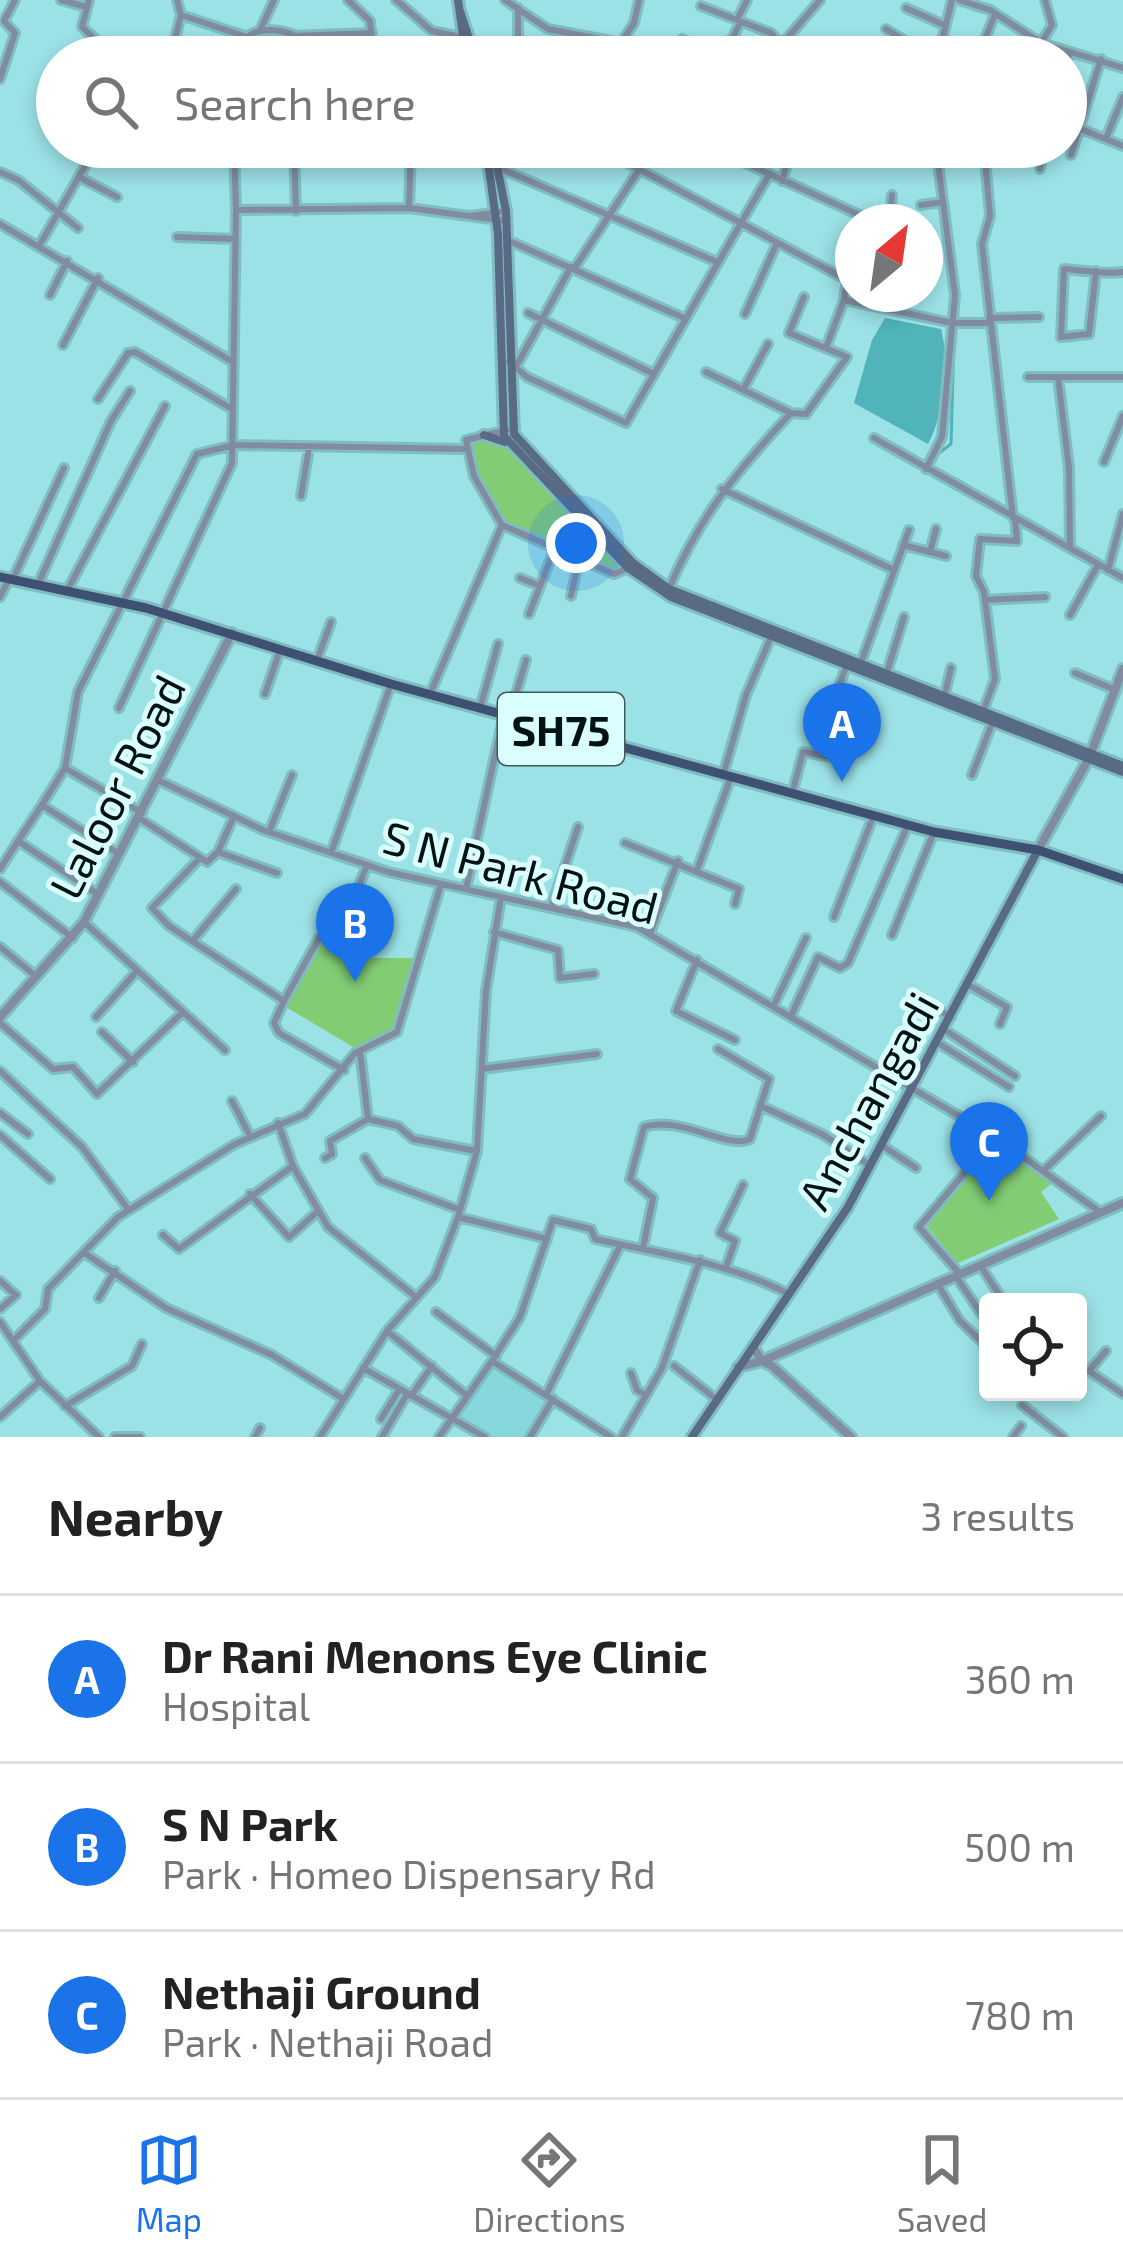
<!DOCTYPE html>
<html lang="en">
<head>
<meta charset="utf-8">
<style>
  :root { --surface:#fff; --page:#f6f6f6; --text:#222; --muted:#767676; --line:#e0e0e0; --accent:#1a73e8 }
  body { margin:0; font-family:"Exo 2",sans-serif; background:var(--page); color:var(--text) }
  .controls { position:absolute; right:36px; bottom:36px; display:grid; overflow:hidden; border-radius:12px; box-shadow:0 6px 18px #0003 }
  .controls button { width:108px; height:108px; display:grid; place-items:center; padding:0; border:0; border-bottom:3px solid var(--line); background:var(--surface); color:var(--text); font:60px sans-serif }
  .compass { position:absolute; left:835px; top:204px; width:108px; height:108px; border-radius:50%; background:var(--surface); box-shadow:0 6px 18px #0003; rotate:29deg }
  .you { position:absolute; left:576px; top:543px; width:42px; height:42px; margin:-30px; border:9px solid #fff; border-radius:50%; background:#1a73e8; box-shadow:0 0 0 18px #1a73e833 }
  .badge { display:grid; place-items:center; width:78px; height:78px; border-radius:50%; background:var(--accent); color:#fff; font-size:39px; font-weight:700 }
  .pin { position:absolute; translate:-50% -99px; filter:drop-shadow(0 3px 6px #0008) }
  .pin::after { content:''; position:absolute; top:63px; width:42px; height:36px; background:inherit; clip-path:polygon(0 0,100% 0,50% 100%) }
  .list { margin:0; padding:0; list-style:none }
  h2 { display:flex; justify-content:space-between; align-items:center; height:156px; margin:0; padding:0 48px; font-size:51px }
  h2 small { font-size:39px; font-weight:400; color:var(--muted) }
  .list li { display:grid; grid-template-columns:78px 1fr auto; gap:36px; align-items:center; box-sizing:border-box; height:168px; padding:0 48px; border-top:3px solid var(--line) }
  .list b { display:block; font-size:45px; white-space:nowrap }
  .list p { margin:0; font-size:39px; white-space:nowrap; color:var(--muted) }
  .list em { font-size:39px; font-style:normal; color:var(--muted) }
  .icon { flex:none; width:66px; height:66px; fill:none; stroke:currentColor; stroke-width:2; stroke-linecap:round; stroke-linejoin:round }
  .map { position:relative; flex:none; width:1123px; height:1437px; overflow:hidden }
  .search { position:absolute; background:var(--surface); box-shadow:0 6px 18px #0003; left:36px; right:36px; top:36px; height:132px; display:flex; align-items:center; gap:30px; box-sizing:border-box; padding:0 42px; border-radius:66px; color:var(--muted); font-size:45px }
  .sheet { height:660px; background:var(--surface) }
  nav { display:flex; justify-content:space-around; align-items:center; box-sizing:border-box; height:168px; border-top:3px solid var(--line); background:var(--surface); font-size:33px; color:var(--muted) }
  nav a { display:grid; justify-items:center; gap:6px }
  nav .on { color:var(--accent) }
  .map>svg:first-child { display:block }
  .built { fill:#86d8dd }
  .green { fill:#82cd74 }
  .water { fill:#50b4ba }
  .lines { fill:none; stroke-linecap:round; stroke-linejoin:round }
  .stream { stroke:#50b4ba; stroke-width:3 }
  .minor-casing { stroke:#7fbdc1; stroke-width:12 }
  .tertiary-casing { stroke:#7fbdc1; stroke-width:14 }
  .secondary-casing { stroke:#7fbdc1; stroke-width:14 }
  .primary-casing { stroke:#7fbdc1; stroke-width:15 }
  .minor { stroke:#818ca0; stroke-width:6 }
  .tertiary { stroke:#818ca0; stroke-width:8 }
  .secondary { stroke:#596a85; stroke-width:8 }
  .primary { stroke:#3e5172; stroke-width:9 }
  .labels { text-anchor:middle; dominant-baseline:central; stroke-width:10; stroke-linejoin:round; paint-order:stroke }
  .shield { fill:#dafdfe; stroke:#41585a; stroke-width:3 }
  .shield-label { font-size:42px; font-weight:bold; fill:#001213 }
  .street-label { font-size:45px; fill:#001213; stroke:#dafdfe }
</style>
</head>
<body>
<div class="map">
<svg width="1123" height="1437" viewBox="0 0 1123 1437">
  <rect width="100%" height="100%" fill="#9be2e7"/>
  <!-- built -->
  <path class="built" d="M493,1364L550,1400L527,1437H491L453,1420Z"/>
  <!-- green -->
  <path class="green" d="M484,436L508,444L627,568L618,574L503,525L474,476L466,441Z
    M322,941L359,958H420L397,1032L360,1051L284,1006Z
    M996,1142L1054,1182L1041,1192L1059,1219L958,1263L927,1226Z"/>
  <!-- water -->
  <path class="water" d="M885,318L941,329C950,361 944,415 928,444L854,403L872,340Z"/>
  <g class="lines">
    <!-- stream -->
    <path class="stream" d="M938,454L951,444L954,338"/>
    <!-- minor casing -->
    <g class="minor-casing">
      <path id="minor" d="M61,0L86,7
        M89,0L82,27L96,40V57
        M177,0L181,15L244,36
        M348,0L370,21L373,57
        M396,0L432,31L461,37
        M505,0L548,29L621,43L634,23L639,0
        M747,0L737,20L771,33L793,57
        M959,0L990,10L1041,43L1123,68
        M701,6L737,20
        M518,8V57
        M906,8L944,25
        M261,28L274,0
        M886,29L907,42L939,50
        M294,36L372,33
        M682,39L722,57
        M1041,43L1052,25L1045,0
        M172,51L181,15
        M231,57C247,30 262,25 292,34L293,57
        M590,57L596,39
        M723,57L740,23
        M771,57L820,0
        M938,57L952,0
        M978,57L995,14
        M1028,57L1036,40
        M1066,63L1070,52
        M0,79L15,33L4,21L15,0
        M1066,123L1123,146
        M1106,138L1123,97
        M234,147L236,210L409,208L506,221
        M597,147L741,223L769,175
        M710,147L875,222
        M984,147L990,216L982,244L1013,518
        M1001,147L1006,154L1042,155
        M294,148L296,211
        M234,149L338,147
        M1071,155L1101,59
        M900,157L936,155
        M733,158L739,147
        M497,167L717,262
        M1040,169L1044,147
        M0,172L18,180L78,228
        M81,178L117,197
        M782,181L792,147
        M921,205L943,202
        M409,208L411,147
        M471,216L506,211
        M890,222L892,195
        M0,224L233,362
        M177,237L235,239
        M507,240L684,318
        M39,246L96,147
        M574,269L654,147
        M1096,271L1089,334L1061,337L1064,269C1083,270 1105,275 1123,272
        M847,278L853,259
        M50,295L67,261
        M528,313L652,373
        M745,314L777,243
        M989,318L1039,317
        M63,345L98,278
        M827,345L844,300
        M509,362L527,377L626,423L741,223L847,280L844,300L952,323H989
        M518,363L571,267
        M706,372L789,412
        M1028,377H1058
        M743,390L768,344
        M98,399L128,353L135,352L232,409
        M874,438L1123,578
        M1104,462L1123,416
        M926,469L942,437L955,295L936,147
        M722,489L894,570
        M301,496L309,448
        M502,525L614,574L628,568
        M936,529L930,552L903,545L946,556
        M1070,548L1069,468L1058,377H1123
        M1108,570L1123,514
        M520,578L540,586
        M13,579L64,468
        M39,582L111,421L130,391
        M68,589L165,406
        M667,593C699,517 735,473 791,413L806,414L847,357L789,333L804,297
        M571,596L579,558
        M0,597L9,579
        M985,600L1045,597
        M529,614L555,548
        M1070,615L1098,565
        M317,660L331,622
        M859,668L909,530
        M887,672L904,617
        M1075,673L1113,689
        M265,694L280,650
        M430,694L502,525L474,476L466,440L507,430
        M945,694L951,668
        M119,708L232,463L236,210
        M480,708L498,644
        M984,709L995,679L984,592L976,576L980,539L1017,541L1015,520
        M510,715L526,660
        M65,768L78,692L197,454L234,445L465,449
        M724,772L746,695L771,637
        M972,775L993,721
        M160,781L263,830L388,872L637,927L995,1137L1100,1212
        M793,790L803,752L832,757L836,752L852,707L836,694L846,667
        M42,805L18,841L99,895
        M139,818L207,862L218,852L233,818
        M269,832L292,775
        M625,843L739,889L735,904
        M218,852L277,873
        M331,853L391,684
        M119,854L42,805L65,768L142,813
        M198,860L152,908L169,926L284,1001L319,938
        M0,869L18,841
        M697,870L731,777
        M0,882L73,938
        M466,889L504,714
        M351,906L367,865
        M551,908L578,827
        M834,917L873,817
        M84,922L225,1050
        M494,932L558,950L560,978L594,974
        M650,933L678,861
        M892,935L934,832
        M195,938L236,889
        M0,947L37,977
        M697,960L676,1011L735,1040
        M967,984L1007,1007L1000,1024
        M911,995L951,1017
        M284,1001L274,1023L279,1033L344,1070
        M774,1005L806,938
        M791,1016L818,957L840,968L848,963L908,825
        M96,1017L137,971
        M0,1023L53,1069L73,1067L97,1094L183,1012
        M945,1030L1015,1076
        M102,1032L133,1062
        M938,1043L1009,1087
        M360,1051L368,1119
        M482,1069L597,1054
        M0,1071L82,1147L128,1209
        M232,1101L250,1136
        M761,1106L822,1134L871,1166
        M0,1113L28,1134
        M368,1119L398,1126L413,1139L476,1151
        M278,1123L293,1166L328,1227L416,1297
        M0,1135L50,1179
        M883,1146L916,1168
        M325,1158L332,1154L330,1141L368,1119
        M365,1158L380,1180L460,1210
        M1044,1170L1101,1116
        M250,1194L289,1237L317,1212
        M458,1217L477,1151L486,991L501,897
        M163,1235L179,1249L293,1166
        M643,1248L653,1198L630,1179L644,1127C680,1115 728,1150 750,1139L769,1079L718,1049
        M86,1254L166,1308L272,1355L342,1398
        M980,1265L1004,1302
        M726,1267L735,1241L720,1233L743,1185
        M959,1273L919,1227L995,1137
        M955,1275L988,1324
        M0,1281L16,1295L0,1309
        M937,1283L960,1321L988,1348
        M99,1298L115,1271
        M436,1312L496,1356
        M0,1322L40,1381L99,1437
        M387,1331L466,1395
        M14,1340L45,1309L48,1289L118,1217L235,1144L305,1114L355,1053L397,1032L441,884
        M1106,1351L1089,1371L1123,1394
        M492,1361L520,1317L553,1220L591,1229L595,1239C662,1254 726,1262 789,1294
        M674,1366L716,1399
        M363,1368L485,1437
        M631,1373L637,1390L646,1395
        M547,1393L620,1246
        M411,1396L432,1366
        M1022,1405L1063,1437
        M65,1406L132,1366L142,1344
        M0,1417L40,1381
        M381,1419L399,1390
        M115,1437H140
        M255,1437L260,1428
        M320,1437L387,1331L435,1277L458,1217L547,1239
        M382,1437L407,1394
        M439,1437L492,1361L611,1437
        M530,1437L553,1399
        M622,1437L662,1368L700,1260
        M1013,1437L1021,1426"/>
    </g>
    <!-- tertiary casing -->
    <g class="tertiary-casing">
      <path id="tertiary" d="M1038,850L1089,758L1123,669
        M0,1017L84,922L232,633
        M753,1347L762,1361L1123,1203
        M738,1367L762,1361L772,1366L851,1437"/>
    </g>
    <!-- secondary casing -->
    <g class="secondary-casing">
      <path id="secondary" d="M458,0L466,57
        M460,11L475,57
        M486,147L498,234L504,436L628,568L671,597L1123,772
        M493,147L506,211L514,434L633,563L669,589L1123,766
        M484,435L505,442
        M692,1437L848,1207L1038,850"/>
    </g>
    <!-- primary casing -->
    <g class="primary-casing">
      <path id="primary" d="M0,577L146,608L391,684L934,832L1038,850L1123,879"/>
    </g>
    <!-- minor -->
    <use href="#minor" class="minor"/>
    <!-- tertiary -->
    <use href="#tertiary" class="tertiary"/>
    <!-- secondary -->
    <use href="#secondary" class="secondary"/>
    <!-- primary -->
    <use href="#primary" class="primary"/>
  </g>
  <g class="labels">
    <!-- shield labels -->
    <rect class="shield" x="498" y="693" width="126" height="72" rx="9"/>
    <g class="shield-label">
      <text x="561" y="729">SH75</text>
    </g>
    <!-- street labels -->
    <g class="street-label">
      <text transform="translate(116 786) rotate(-63)">Laloor Road</text>
      <text transform="translate(521 871) rotate(15)">S N Park Road</text>
      <text transform="translate(867 1100) rotate(-61)">Anchangadi</text>
    </g>
  </g>
</svg>
<div class="controls">
<button><svg class="icon" aria-label="locate" viewBox="0 0 24 24"><circle cx="12" cy="12" r="6"/><path d="M12 2v4M12 18v4M2 12h4M18 12h4"/></svg></button>
</div>
<svg class="compass" viewBox="-18 -18 36 36"><path d="M0-13l5 13h-10z" fill="#e53935"/><path d="M0 13l5-13h-10z" fill="#767676"/></svg>
<div class="you"></div>
<div class="pin badge" style="left:842px;top:782px">A</div>
<div class="pin badge" style="left:355px;top:982px">B</div>
<div class="pin badge" style="left:989px;top:1201px">C</div>
<div class="search"><svg class="icon" aria-label="search" viewBox="0 0 24 24"><circle cx="10" cy="10" r="6"/><path d="M15 15l6 6"/></svg>Search here</div>
</div>
<section class="sheet">
<h2>Nearby<small>3 results</small></h2>
<ul class="list">
<li><span class="badge">A</span><div><b>Dr Rani Menons Eye Clinic</b><p>Hospital</p></div><em>360 m</em></li>
<li><span class="badge">B</span><div><b>S N Park</b><p>Park · Homeo Dispensary Rd</p></div><em>500 m</em></li>
<li><span class="badge">C</span><div><b>Nethaji Ground</b><p>Park · Nethaji Road</p></div><em>780 m</em></li>
</ul>
</section>
<nav>
<a class="on"><svg class="icon" aria-label="map" viewBox="0 0 24 24"><path d="M3 6l6-2 6 2 6-2v14l-6 2-6-2-6 2zM9 4v14M15 6v14"/></svg>Map</a>
<a><svg class="icon" aria-label="directions" viewBox="0 0 24 24"><path d="M12 3l9 9-9 9-9-9zM9 14v-3h6M13 9l2 2-2 2"/></svg>Directions</a>
<a><svg class="icon" aria-label="saved" viewBox="0 0 24 24"><path d="M7 4h10v16l-5-4-5 4z"/></svg>Saved</a>
</nav>
</body>
</html>
